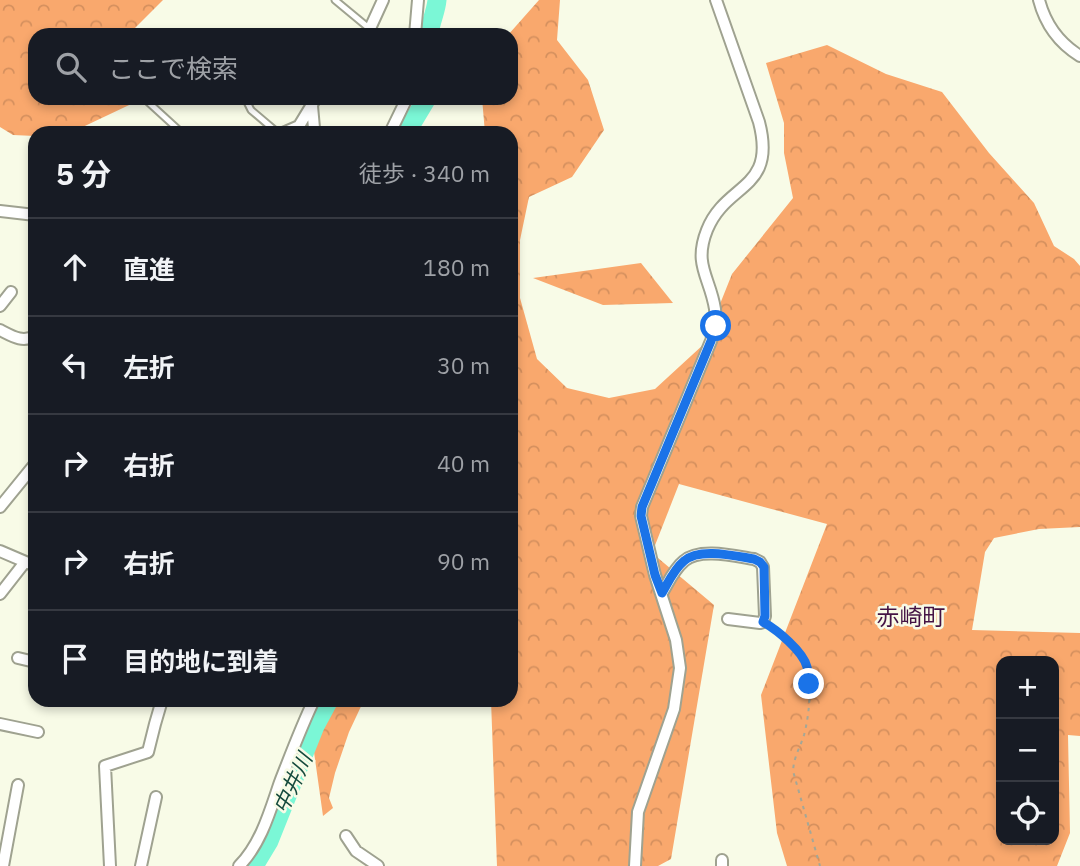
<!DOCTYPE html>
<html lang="ja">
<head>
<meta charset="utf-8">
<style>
  :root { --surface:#171b24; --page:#20242c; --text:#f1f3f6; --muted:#9ea1a6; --line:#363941 }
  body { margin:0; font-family:"IBM Plex Sans","Noto Sans JP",sans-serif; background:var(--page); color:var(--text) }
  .controls { position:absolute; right:21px; bottom:21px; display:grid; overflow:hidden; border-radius:14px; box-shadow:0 4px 10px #0003 }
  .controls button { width:63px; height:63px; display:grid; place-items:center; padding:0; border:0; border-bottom:2px solid var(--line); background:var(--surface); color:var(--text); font:35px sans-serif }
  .stop { position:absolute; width:21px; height:21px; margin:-16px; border:5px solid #1a73e8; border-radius:50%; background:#fff }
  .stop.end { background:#1a73e8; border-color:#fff; box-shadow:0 2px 7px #0008 }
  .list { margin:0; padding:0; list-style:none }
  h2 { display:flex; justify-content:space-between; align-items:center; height:91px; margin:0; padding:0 28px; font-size:30px }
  h2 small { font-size:23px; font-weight:400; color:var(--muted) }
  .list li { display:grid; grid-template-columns:46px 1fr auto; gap:21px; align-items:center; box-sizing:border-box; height:98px; padding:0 28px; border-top:2px solid var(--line) }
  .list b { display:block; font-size:26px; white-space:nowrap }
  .list em { font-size:23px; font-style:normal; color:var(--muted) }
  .icon { flex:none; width:38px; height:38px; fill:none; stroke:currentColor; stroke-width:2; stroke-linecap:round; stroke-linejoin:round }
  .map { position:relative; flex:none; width:1080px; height:866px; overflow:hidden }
  .search { position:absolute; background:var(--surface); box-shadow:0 4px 10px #0003; left:28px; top:28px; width:490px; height:77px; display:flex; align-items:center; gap:18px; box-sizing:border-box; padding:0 24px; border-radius:21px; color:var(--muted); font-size:26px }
  .panel { position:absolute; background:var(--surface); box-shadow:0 4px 10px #0003; left:28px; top:126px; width:490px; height:581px; border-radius:21px }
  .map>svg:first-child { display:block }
  .forest { fill:url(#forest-crowns); fill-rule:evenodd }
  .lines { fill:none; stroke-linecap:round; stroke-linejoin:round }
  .river { stroke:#7bf7d6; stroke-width:19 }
  .service-casing { stroke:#9fa290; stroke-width:9 }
  .minor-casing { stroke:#9fa290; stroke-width:14 }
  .path { stroke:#a4a797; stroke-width:2; stroke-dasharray:3.5 5; stroke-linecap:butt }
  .service { stroke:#fff; stroke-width:5 }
  .minor { stroke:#fff; stroke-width:10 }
  .route { stroke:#1a73e8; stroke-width:9 }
  .labels { text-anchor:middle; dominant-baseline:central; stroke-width:5; stroke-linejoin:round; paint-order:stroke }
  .water-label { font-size:21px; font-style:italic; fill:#144a3d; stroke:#f8fbe7 }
  .quarter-label { font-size:23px; fill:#441344; stroke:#f8fbe7 }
</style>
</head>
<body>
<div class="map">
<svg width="1080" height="866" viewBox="0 0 1080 866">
  <defs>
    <pattern id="forest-crowns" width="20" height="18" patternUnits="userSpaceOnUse" patternTransform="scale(1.75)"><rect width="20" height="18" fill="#f9a86d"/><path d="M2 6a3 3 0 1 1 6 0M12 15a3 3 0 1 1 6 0" fill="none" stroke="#d5905e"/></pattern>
  </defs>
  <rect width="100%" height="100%" fill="#f8fbe7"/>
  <!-- forest -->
  <path class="forest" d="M0,0H163L133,30L134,35H35V98H144L70,133H35V136L13,135L0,127Z
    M539,0H560L557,40L588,80L604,130L572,177L529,197L520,240V298L537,359L567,388L609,398L655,389L704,344L732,274L793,198L784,153V123L766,63L827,45L886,74L942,92L989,153L1034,203L1054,246L1074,259L1080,266V527L1039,529L994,538L985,552L972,630L1080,633V736L1068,735L1070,833L1057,866H787L777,833L761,695L827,524L679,484L652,553L714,605L671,859L658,866H497L491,700H511V133H485L482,98H511V35H508ZM1001,661H1054V840H1001Z
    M641,263L673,303L603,305L533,278Z
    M334,700H364L349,732L335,773L329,798L333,808L323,816L313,745L328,716Z"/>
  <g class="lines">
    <!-- river -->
    <path class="river" d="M429,35C430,23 436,12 437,0
      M406,133L427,98
      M254,866L269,841L315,726L329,700"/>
    <!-- service casing -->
    <g class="service-casing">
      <path id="service" d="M335,0L370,29
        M245,98L251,110L278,133
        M147,101L182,133"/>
    </g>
    <!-- minor casing -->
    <g class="minor-casing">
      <path id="minor" d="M1039,0C1045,23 1059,43 1080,56
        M367,35L383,0
        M415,35L418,0
        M312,106L314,128L317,133
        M283,133L299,126L316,98
        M390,133L407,98
        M0,211L35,215
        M0,306L11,292
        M0,330C12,336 22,343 35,336
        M0,507L35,464
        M0,551L35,566
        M662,593C668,583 674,569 684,561C699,547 735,556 754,559L760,562L763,567L765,616L763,622L760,623L728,619
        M0,594L25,562
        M18,658L35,662
        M0,724L38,732
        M346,836L356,851L378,866
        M722,860V866
        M3,866L18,785
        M110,866L105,766L148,752L155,724L162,700
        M141,866L156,797
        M239,866C261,844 270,811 280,782C291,754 301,727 314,700
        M635,866L638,812L674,709L680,668L676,640L655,575L641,516L642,507L711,341C715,330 716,320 715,309C710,277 693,265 707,230C726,182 777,191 759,122L716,0"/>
    </g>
    <!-- path -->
    <path class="path" d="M773,628L778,631C786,640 797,649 804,659C814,675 809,717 804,735C800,748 794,756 793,771L820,866"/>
    <!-- service -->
    <use href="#service" class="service"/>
    <!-- minor -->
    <use href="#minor" class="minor"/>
  </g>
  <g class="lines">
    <!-- route -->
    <path class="route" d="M716,326L711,341L642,507L641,516L655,575L662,593C668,583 674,569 684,561C699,547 735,556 754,559L760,562L764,567L765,616L763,622C777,630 803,651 807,667C808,672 809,679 809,684"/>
  </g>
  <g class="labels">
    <!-- water labels -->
    <g class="water-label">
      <text transform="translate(292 783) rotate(-65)">中井川</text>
    </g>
    <!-- quarter labels -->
    <g class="quarter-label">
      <text x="911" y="616">赤崎町</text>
    </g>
  </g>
</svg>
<div class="controls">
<button>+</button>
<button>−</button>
<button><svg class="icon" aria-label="locate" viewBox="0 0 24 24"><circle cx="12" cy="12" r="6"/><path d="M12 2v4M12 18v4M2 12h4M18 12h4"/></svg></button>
</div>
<div class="stop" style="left:716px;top:326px"></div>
<div class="stop end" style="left:809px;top:684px"></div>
<div class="search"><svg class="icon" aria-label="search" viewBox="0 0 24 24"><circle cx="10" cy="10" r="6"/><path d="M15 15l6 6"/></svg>ここで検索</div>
<section class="panel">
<h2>5 分<small>徒歩 · 340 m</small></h2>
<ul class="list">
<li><svg class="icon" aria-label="ahead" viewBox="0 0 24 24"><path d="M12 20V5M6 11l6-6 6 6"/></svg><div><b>直進</b></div><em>180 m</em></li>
<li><svg class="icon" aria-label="left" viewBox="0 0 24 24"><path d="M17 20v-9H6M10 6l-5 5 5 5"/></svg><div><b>左折</b></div><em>30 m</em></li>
<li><svg class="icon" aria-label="right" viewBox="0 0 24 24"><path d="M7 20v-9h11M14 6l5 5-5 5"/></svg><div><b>右折</b></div><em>40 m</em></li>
<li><svg class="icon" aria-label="right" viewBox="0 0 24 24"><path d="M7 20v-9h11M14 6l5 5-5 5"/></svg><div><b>右折</b></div><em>90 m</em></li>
<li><svg class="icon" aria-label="arrive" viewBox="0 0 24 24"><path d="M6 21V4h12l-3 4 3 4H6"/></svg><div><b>目的地に到着</b></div></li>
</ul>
</section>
</div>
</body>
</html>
